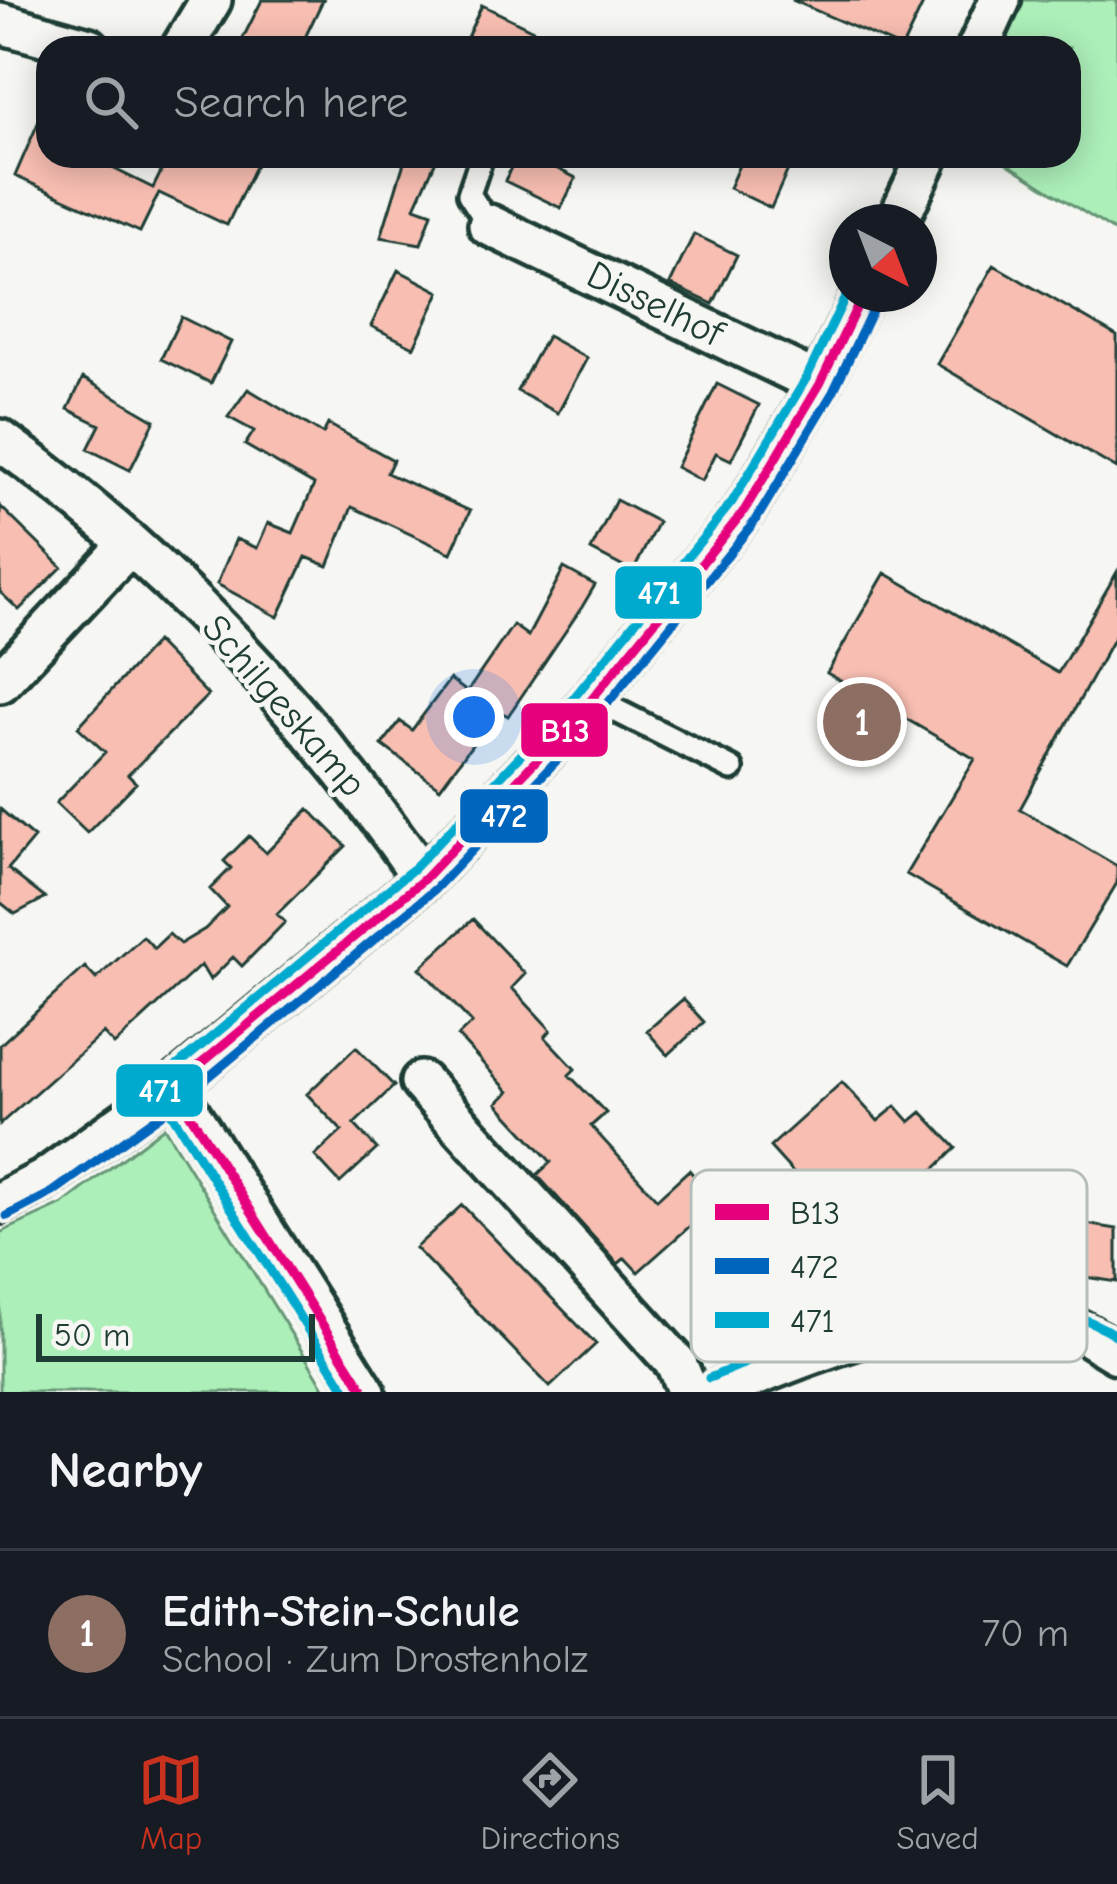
<!DOCTYPE html>
<html lang="en">
<head>
<meta charset="utf-8">
<style>
  :root { --surface:#171b24; --page:#20242c; --text:#f1f3f6; --muted:#9ea1a6; --line:#363941; --accent:#c8321e }
  body { margin:0; font-family:"Comic Neue",sans-serif; background:var(--page); color:var(--text) }
  .compass { position:absolute; left:829px; top:204px; width:108px; height:108px; border-radius:50%; background:var(--surface); box-shadow:0 6px 30px #0003; rotate:138deg }
  .scale { position:absolute; left:36px; bottom:30px; width:279px; box-sizing:border-box; padding-left:12px; border:6px solid #1f3d34; border-top:0; font-size:33px; line-height:42px; white-space:nowrap; color:#1f3d34; -webkit-text-stroke:9px #f6f6f2; paint-order:stroke }
  .you { position:absolute; left:474px; top:717px; width:42px; height:42px; margin:-30px; border:9px solid #fff; border-radius:50%; background:#1a73e8; box-shadow:0 0 0 18px #1a73e833 }
  .badge { display:grid; place-items:center; width:78px; height:78px; border-radius:50%; background:var(--accent); color:#fff; font-size:39px; font-weight:700 }
  .pin { position:absolute; translate:-50% -50%; border:6px solid #fff; box-shadow:0 3px 12px #0006 }
  .list { margin:0; padding:0; list-style:none }
  h2 { display:flex; justify-content:space-between; align-items:center; height:156px; margin:0; padding:0 48px; font-size:51px }
  h2 small { font-size:39px; font-weight:400; color:var(--muted) }
  .list li { display:grid; grid-template-columns:78px 1fr auto; gap:36px; align-items:center; box-sizing:border-box; height:168px; padding:0 48px; border-top:3px solid var(--line) }
  .list b { display:block; font-size:45px; white-space:nowrap }
  .list p { margin:0; font-size:39px; white-space:nowrap; color:var(--muted) }
  .list em { font-size:39px; font-style:normal; color:var(--muted) }
  .icon { flex:none; width:66px; height:66px; fill:none; stroke:currentColor; stroke-width:2; stroke-linecap:round; stroke-linejoin:round }
  .map { position:relative; flex:none; width:1117px; height:1392px; overflow:hidden }
  .search { position:absolute; background:var(--surface); box-shadow:0 6px 30px #0003; left:36px; right:36px; top:36px; height:132px; display:flex; align-items:center; gap:30px; box-sizing:border-box; padding:0 42px; border-radius:36px; color:var(--muted); font-size:45px }
  .sheet { height:324px; background:var(--surface) }
  nav { display:flex; justify-content:space-around; align-items:center; box-sizing:border-box; height:168px; border-top:3px solid var(--line); background:var(--surface); font-size:33px; color:var(--muted) }
  nav a { display:grid; justify-items:center; gap:6px }
  nav .on { color:var(--accent) }
  .map>svg:first-child { display:block }
  .green { fill:#acefb9; stroke:#669676; stroke-width:3 }
  .building { fill:#f8beb2; stroke:#1f3d34; stroke-width:3 }
  .lines { fill:none; stroke-linecap:round; stroke-linejoin:round }
  .service-casing { stroke:#1f3d34; stroke-width:30 }
  .minor-casing { stroke:#1f3d34; stroke-width:48 }
  .service { stroke:#f6f6f2; stroke-width:21 }
  .minor { stroke:#f6f6f2; stroke-width:39 }
  .bus-1-casing { stroke:#f6f6f2; stroke-width:18 }
  .bus-2-casing { stroke:#f6f6f2; stroke-width:18 }
  .bus-3-casing { stroke:#f6f6f2; stroke-width:18 }
  .bus-1 { stroke:#e5007d; stroke-width:9 }
  .bus-2 { stroke:#0065bd; stroke-width:9 }
  .bus-3 { stroke:#00a9ce; stroke-width:9 }
  .labels { text-anchor:middle; dominant-baseline:central; stroke-width:9; stroke-linejoin:round; paint-order:stroke }
  .street-label { font-size:39px; fill:#1f3d34; stroke:#f6f6f2 }
  .key { fill:#f6f6f2; stroke:#b6beb9; stroke-width:3 }
  .key-label { font-size:33px; fill:#1f3d34 }
  .line-badge { stroke:#f6f6f2; stroke-width:4.5 }
  .badge-label { font-size:33px; text-anchor:middle; font-weight:bold; fill:#fff }
</style>
</head>
<body>
<div class="map">
<svg width="1117" height="1392" viewBox="0 0 1117 1392">
  <rect width="100%" height="100%" fill="#f6f6f2"/>
  <filter id="ink" filterUnits="userSpaceOnUse"><feTurbulence type="fractalNoise" baseFrequency=".00833" numOctaves="2"/><feDisplacementMap in="SourceGraphic" scale="24" xChannelSelector="R" yChannelSelector="G"/><feConvolveMatrix kernelMatrix="1 2 1 2 8 2 1 2 1" color-interpolation-filters="sRGB"/></filter>
  <g filter="url(#ink)">
    <!-- green -->
    <path class="green" d="M1024,0H1117V233L995,156H1069V48H1003Z
      M164,1127L327,1392H0V1233L63,1204Z"/>
    <!-- building -->
    <path class="building" d="M262,0H323L300,48H238Z
      M792,0H925L902,48Z
      M482,5L570,48H462Z
      M48,100V156H88L153,188L169,156H260L227,225L159,193L140,232L15,176Z
      M406,156H438L415,207L432,213L421,244L381,237Z
      M516,156H531L576,178L561,208L505,181Z
      M743,156H794L771,208L729,188Z
      M694,234L737,255L713,304L670,284Z
      M994,265L1117,336V469L937,364Z
      M398,270L440,292L414,347L371,326Z
      M181,317L231,342L211,383L161,359Z
      M547,336L587,358L558,413L517,391Z
      M83,378L155,420L130,470L88,449L100,425L68,409Z
      M717,384L759,405L731,460L716,453L702,481L676,467Z
      M248,389L323,434L328,424L393,460L387,473L470,511L451,553L352,507L328,566L306,557L278,617L217,584L236,539L257,548L268,523L293,533L314,485L245,445L254,431L228,417Z
      M616,500L658,522L633,572L591,550Z
      M0,506L62,567L19,610L0,592Z
      M564,568L595,585L582,607L508,716L498,710L440,788L382,745L400,721L412,730L450,679L467,692L513,625L528,636Z
      M1117,572V632L1020,809L1117,866V883L1067,966L906,874L975,759L827,673L885,573L1058,673Z
      M156,642L208,695L128,775L136,783L87,833L56,803L105,752L78,727Z
      M0,809L34,838L8,869L45,898L15,914L0,902Z
      M309,809L346,846L277,914L285,922L242,966L233,957L210,980L201,965L114,1045L103,1033L0,1124V1045L85,967L96,979L143,936L154,948L169,934L180,944L205,929L227,907L210,889L231,868L224,861L249,836L266,853Z
      M473,919L525,974L512,988L551,1030L545,1037L575,1069L569,1075L606,1113L591,1126L657,1199L689,1170L717,1202L638,1272L625,1258L618,1264L537,1175L551,1162L497,1103L509,1092L458,1036L472,1023L420,968Z
      M683,999L704,1022L668,1055L647,1031Z
      M356,1047L394,1086L354,1124L377,1149L340,1183L315,1156L342,1131L307,1094Z
      M842,1082L878,1121L896,1106L910,1122L922,1112L956,1148L839,1261L803,1220L813,1211L798,1194L806,1187L770,1147Z
      M462,1205L596,1344L550,1387L415,1248Z
      M1024,1214L1117,1229V1282L1015,1266Z"/>
    <g class="lines">
      <!-- service casing -->
      <g class="service-casing">
        <path id="service" d="M482,156L469,194L489,225
          M595,694L615,710L732,769"/>
      </g>
      <!-- minor casing -->
      <g class="minor-casing">
        <path id="minor" d="M0,23L89,48
          M182,48L211,0
          M978,48L1000,0
          M897,222L928,156
          M489,225L820,384
          M0,440C168,560 306,711 424,879
          M0,682L130,544
          M421,1082L676,1363L688,1392
          M173,1087L365,1392
          M0,1203L44,1180L173,1087L424,879L579,715L744,511L820,384L863,294
          M715,1392C811,1353 966,1285 1068,1325C1085,1332 1101,1344 1117,1353"/>
      </g>
      <!-- service -->
      <use href="#service" class="service"/>
      <!-- minor -->
      <use href="#minor" class="minor"/>
      <!-- bus-1 casing -->
      <g class="bus-1-casing">
        <path id="bus-1" d="M173,1087L424,879L579,715L744,511L820,384L863,294
          M173,1087L365,1392"/>
      </g>
      <!-- bus-2 casing -->
      <g class="bus-2-casing">
        <path id="bus-2" d="M7,1216L53,1192L182,1099L435,889L591,724L756,520L833,392L877,300"/>
      </g>
      <!-- bus-3 casing -->
      <g class="bus-3-casing">
        <path id="bus-3" d="M709,1378C836,1326 988,1256 1117,1336
          M347,1392L160,1095L159,1081L414,868L568,705L732,502L807,377L847,293"/>
      </g>
      <!-- bus-1 -->
      <use href="#bus-1" class="bus-1"/>
      <!-- bus-2 -->
      <use href="#bus-2" class="bus-2"/>
      <!-- bus-3 -->
      <use href="#bus-3" class="bus-3"/>
    </g>
  </g>
  <g class="labels">
    <!-- street labels -->
    <g class="street-label">
      <text transform="translate(655 304) rotate(26)">Disselhof</text>
      <text transform="translate(284 706) rotate(49)">Schilgeskamp</text>
    </g>
  </g>
  <!-- legend -->
  <rect x="691" y="1170" width="396" height="192" rx="18" class="key"/>
  <rect x="715" y="1204" width="54" height="16" fill="#e5007d"/>
  <rect x="715" y="1258" width="54" height="16" fill="#0065bd"/>
  <rect x="715" y="1312" width="54" height="16" fill="#00a9ce"/>
  <g class="key-label">
    <text x="790" y="1224">B13</text>
    <text x="790" y="1278">472</text>
    <text x="790" y="1332">471</text>
  </g>
  <g class="line-badge">
    <rect x="613" y="564" width="91" height="57" rx="12" fill="#00a9ce"/>
    <rect x="519" y="701" width="91" height="58" rx="12" fill="#e5007d"/>
    <rect x="458" y="787" width="92" height="58" rx="12" fill="#0065bd"/>
    <rect x="114" y="1062" width="91" height="57" rx="12" fill="#00a9ce"/>
  </g>
  <g class="badge-label">
    <text x="659" y="604">471</text>
    <text x="565" y="742">B13</text>
    <text x="504" y="827">472</text>
    <text x="160" y="1102">471</text>
  </g>
</svg>
<svg class="compass" viewBox="-18 -18 36 36"><path d="M0-13l5 13h-10z" fill="#e53935"/><path d="M0 13l5-13h-10z" fill="#9ea1a6"/></svg>
<div class="scale">50 m</div>
<div class="you"></div>
<div class="pin badge" style="left:862px;top:722px;background:#8d6e63">1</div>
<div class="search"><svg class="icon" aria-label="search" viewBox="0 0 24 24"><circle cx="10" cy="10" r="6"/><path d="M15 15l6 6"/></svg>Search here</div>
</div>
<section class="sheet">
<h2>Nearby<small></small></h2>
<ul class="list">
<li><span class="badge" style="background:#8d6e63">1</span><div><b>Edith-Stein-Schule</b><p>School · Zum Drostenholz</p></div><em>70 m</em></li>
</ul>
</section>
<nav>
<a class="on"><svg class="icon" aria-label="map" viewBox="0 0 24 24"><path d="M3 6l6-2 6 2 6-2v14l-6 2-6-2-6 2zM9 4v14M15 6v14"/></svg>Map</a>
<a><svg class="icon" aria-label="directions" viewBox="0 0 24 24"><path d="M12 3l9 9-9 9-9-9zM9 14v-3h6M13 9l2 2-2 2"/></svg>Directions</a>
<a><svg class="icon" aria-label="saved" viewBox="0 0 24 24"><path d="M7 4h10v16l-5-4-5 4z"/></svg>Saved</a>
</nav>
</body>
</html>
